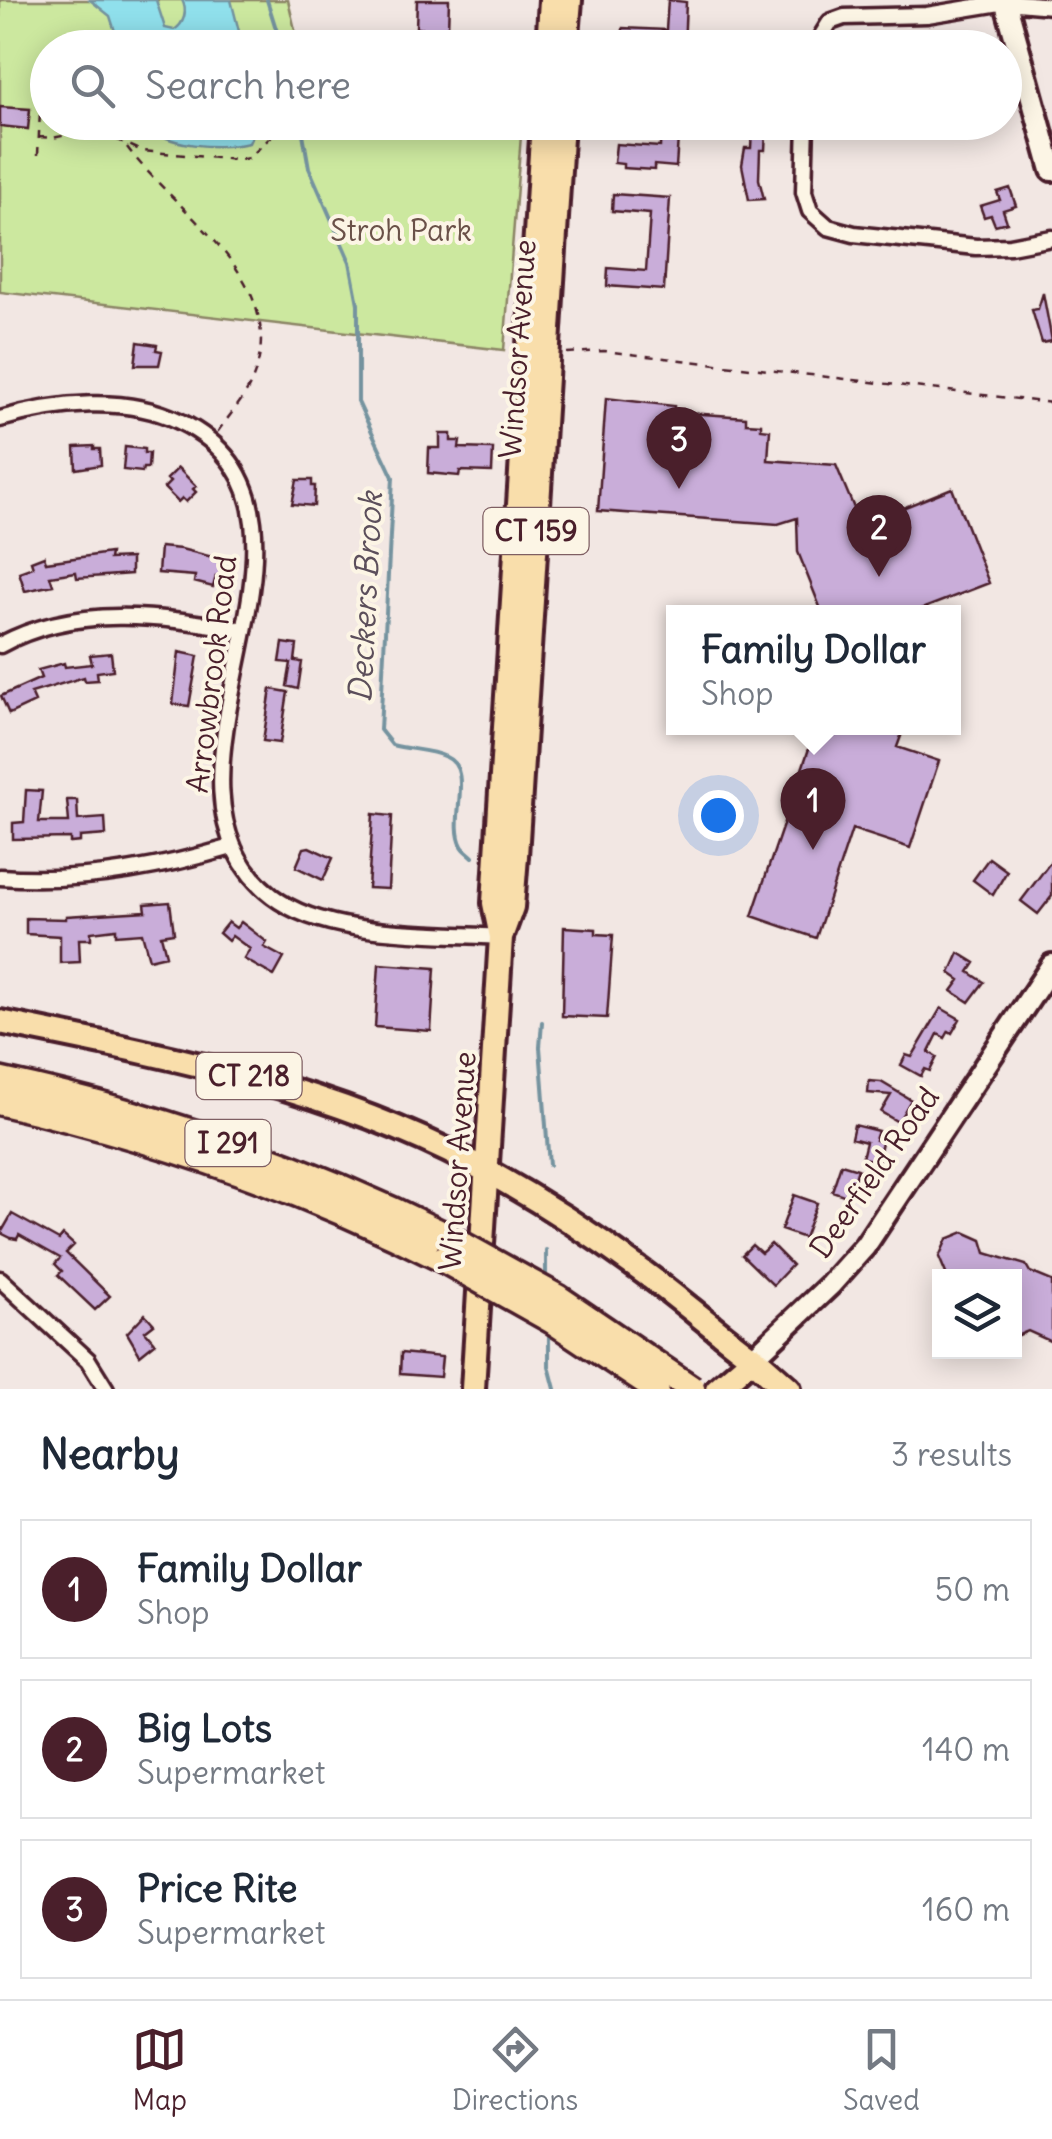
<!DOCTYPE html>
<html lang="en">
<head>
<meta charset="utf-8">
<style>
  :root { --surface:#fff; --page:#f2f2f3; --text:#1f2937; --muted:#747a83; --line:#e0e1e3; --accent:#4a1f2b }
  body { margin:0; font-family:Delius,sans-serif; background:var(--page); color:var(--text) }
  .controls { position:absolute; right:30px; bottom:30px; display:grid; overflow:hidden; border-radius:0px; box-shadow:0 5px 25px #0003 }
  .controls button { width:90px; height:90px; display:grid; place-items:center; padding:0; border:0; border-bottom:2px solid var(--line); background:var(--surface); color:var(--text); font:50px sans-serif }
  .you { position:absolute; left:718px; top:815px; width:35px; height:35px; margin:-25px; border:8px solid #fff; border-radius:50%; background:#1a73e8; box-shadow:0 0 0 15px #1a73e833 }
  .badge { display:grid; place-items:center; width:65px; height:65px; border-radius:50%; background:var(--accent); color:#fff; font-size:32px; font-weight:700 }
  .pin { position:absolute; translate:-50% -82px; filter:drop-shadow(0 2px 5px #0008) }
  .pin::after { content:''; position:absolute; top:52px; width:35px; height:30px; background:inherit; clip-path:polygon(0 0,100% 0,50% 100%) }
  .popup { position:absolute; left:666px; top:605px; width:295px; height:130px; box-sizing:border-box; display:grid; place-content:center; border-radius:0px; background:var(--surface); filter:drop-shadow(0 2px 8px #0005); font-size:32px; white-space:nowrap; color:var(--muted) }
  .popup b { font-size:38px; color:var(--text) }
  .popup::after { content:''; position:absolute; left:50%; top:100%; margin-left:-20px; border:20px solid transparent; border-top-color:var(--surface) }
  .list { margin:0; padding:0; list-style:none }
  h2 { display:flex; justify-content:space-between; align-items:center; height:130px; margin:0; padding:0 40px; font-size:42px }
  h2 small { font-size:32px; font-weight:400; color:var(--muted) }
  .list li { display:grid; grid-template-columns:65px 1fr auto; gap:30px; align-items:center; box-sizing:border-box; height:140px; margin:0 20px 20px; padding:0 20px; border:2px solid var(--line); border-radius:0px }
  .list b { display:block; font-size:38px; white-space:nowrap }
  .list p { margin:0; font-size:32px; white-space:nowrap; color:var(--muted) }
  .list em { font-size:32px; font-style:normal; color:var(--muted) }
  .icon { flex:none; width:55px; height:55px; fill:none; stroke:currentColor; stroke-width:2; stroke-linecap:round; stroke-linejoin:round }
  .map { position:relative; flex:none; width:1052px; height:1389px; overflow:hidden }
  .search { position:absolute; background:var(--surface); box-shadow:0 5px 25px #0003; left:30px; right:30px; top:30px; height:110px; display:flex; align-items:center; gap:25px; box-sizing:border-box; padding:0 35px; border-radius:55px; color:var(--muted); font-size:38px }
  .sheet { height:610px; background:var(--surface) }
  nav { display:flex; justify-content:space-around; align-items:center; box-sizing:border-box; height:140px; border-top:2px solid var(--line); background:var(--surface); font-size:28px; color:var(--muted) }
  nav a { display:grid; justify-items:center; gap:5px }
  nav .on { color:var(--accent) }
  .map>svg:first-child { display:block }
  .green { fill:#cce89f; stroke:#8b8465; stroke-width:2.5 }
  .water { fill:#90e0ec; stroke:#74939f; stroke-width:2.5 }
  .lines { fill:none; stroke-linecap:round; stroke-linejoin:round }
  .stream { stroke:#74939f; stroke-width:4 }
  .building { fill:#c9add9; stroke:#4a1f2b; stroke-width:2.5 }
  .street-casing { stroke:#4a1f2b; stroke-width:21 }
  .secondary-casing { stroke:#4a1f2b; stroke-width:28 }
  .primary-casing { stroke:#4a1f2b; stroke-width:30 }
  .highway-casing { stroke:#4a1f2b; stroke-width:32 }
  .path { stroke:#4a1f2b; stroke-width:2.5; stroke-dasharray:8 8; stroke-linecap:butt }
  .street { stroke:#fcf5e5; stroke-width:14 }
  .secondary { stroke:#fcf5e5; stroke-width:20 }
  .primary { stroke:#f9deab; stroke-width:22 }
  .highway { stroke:#f9deab; stroke-width:25 }
  .highway-bridge-casing { stroke:#4a1f2b; stroke-width:32; stroke-linecap:butt }
  .highway-bridge { stroke:#f9deab; stroke-width:25 }
  .labels { text-anchor:middle; dominant-baseline:central; stroke-width:8; stroke-linejoin:round; paint-order:stroke }
  .shield { fill:#fcf5e5; stroke:#7f5f63; stroke-width:2.5 }
  .shield-label { font-size:28px; font-weight:bold; fill:#4a1f2b }
  .park-label { font-size:30px; fill:#6a5148; stroke:#fcf5e5 }
  .street-label { font-size:30px; fill:#4a1f2b; stroke:#fcf5e5 }
  .water-label { font-size:32px; font-style:italic; fill:#5c4f5b; stroke:#fcf5e5 }
</style>
</head>
<body>
<div class="map">
<svg width="1052" height="1389" viewBox="0 0 1052 1389">
  <rect width="100%" height="100%" fill="#f2e7e3"/>
  <filter id="ink" filterUnits="userSpaceOnUse"><feTurbulence type="fractalNoise" baseFrequency=".01" numOctaves="2"/><feDisplacementMap in="SourceGraphic" scale="20" xChannelSelector="R" yChannelSelector="G"/><feConvolveMatrix kernelMatrix="1 2 1 2 8 2 1 2 1" color-interpolation-filters="sRGB"/></filter>
  <g filter="url(#ink)">
    <!-- green -->
    <path class="green" d="M0,0H288L299,47L48,48V122L522,123L504,350L0,292Z"/>
    <!-- water -->
    <path class="water" d="M90,0H156L165,28L174,30C184,24 188,11 182,0H231L243,47H120L110,16Z
      M147,123H258L249,143C221,149 163,148 147,123Z"/>
    <g class="lines">
      <!-- stream -->
      <path class="stream" d="M267,0L282,48
        M301,122L309,168L350,262L358,304V402L393,477L380,730L392,745C409,750 430,749 446,757C475,769 448,821 462,846C464,850 469,853 473,857
        M542,1022L540,1047L549,1165
        M546,1250V1280
        M549,1330V1366L555,1389"/>
    </g>
    <!-- building -->
    <path class="building" d="M417,0H449L448,30L416,28Z
      M668,0L686,2L684,48L622,47L623,28L666,30Z
      M0,107L30,109L28,129L0,126Z
      M661,122H679L676,167L654,165V170L623,168V164L614,163L616,144L660,147Z
      M752,130H766L765,150H760L759,179L764,199L749,200L742,165L745,148H751Z
      M1010,188L1016,206L1003,210L1007,222L995,225L991,215L984,217L980,206L1000,200L997,192Z
      M613,194L670,198L664,290L607,286L608,268L646,271L650,214L612,211Z
      M1043,293L1052,341L1042,343L1032,310L1038,309Z
      M138,342L157,345L156,350L162,351L159,365H135Z
      M606,398L674,406V412L746,417V423L761,424V429L770,430L768,460L836,465L861,525L952,488L989,583L914,612H822L798,552L797,518L778,524L598,511Z
      M440,434H451V441H460L459,448L493,449L492,472L460,471L459,476L428,473L429,448H440Z
      M94,446V449H100L101,465L76,469L75,447Z
      M125,447L144,449V453H149L148,468H143L142,472L123,470Z
      M178,468L196,486L193,489L196,492L186,502L182,498L178,502L164,488L170,482L167,479Z
      M297,480H312V486H315L314,506L292,504Z
      M160,547L181,549L224,560L220,577L216,576L213,587L194,582L195,576L158,573Z
      M110,553L109,559L131,558V574L77,578L76,572L50,576L53,585L25,591L19,572L33,567L31,561L44,556L46,562Z
      M283,643L297,645L295,661L302,662L298,689L287,686L291,663L280,662Z
      M179,652L198,656L189,706L173,704Z
      M111,653L113,670L97,672L98,680L85,681L84,677L31,693L35,702L9,714L1,696L41,678L38,670L64,663L65,667L92,664L90,655Z
      M271,689L288,692L280,743L263,741Z
      M816,728H904L897,747L939,761L910,848L852,829L816,938L752,916Z
      M26,790L42,791L39,822H69L67,800H77L78,820L105,818L106,835L80,837V842L70,843V838L13,839V823L24,822Z
      M373,814L392,816L388,889L368,888Z
      M309,847L333,858L323,880L296,867L304,848Z
      M989,858L1007,871L993,895L973,880Z
      M1052,860V896L1038,914L1021,901Z
      M170,902L174,933L161,935L166,955L149,959L142,933L116,935V929L91,932V939H79L80,962L60,963V936L26,934V918L66,919V916L146,911L145,904Z
      M228,922L236,928L241,922L267,942L264,947L284,958L274,976L244,959L250,949L232,936L228,941L219,933Z
      M564,927L596,929V934L613,935L607,1018L562,1016Z
      M959,953L975,963L969,972L984,982L969,1002L952,991L960,980L950,973Z
      M379,964L435,968L431,1031L375,1027Z
      M941,1008L960,1019L952,1033L949,1031L945,1038L938,1034L929,1052L937,1057L930,1071L925,1069L921,1076L901,1065L906,1055L912,1057Z
      M869,1081L881,1082L911,1100L898,1122L881,1112L891,1095L868,1093Z
      M854,1125L878,1131L875,1140L882,1142L878,1161L862,1158L866,1142L851,1138Z
      M841,1164L858,1169L849,1197L832,1191Z
      M794,1195L817,1203L804,1238L781,1230Z
      M12,1214L59,1240L63,1235L74,1245L66,1253L110,1296L95,1310L58,1275L62,1271L55,1264L60,1258L19,1235L17,1239L11,1238L1,1233Z
      M964,1232L982,1240L986,1253L1026,1265L1030,1272L1052,1281V1342L1028,1331L1014,1337V1276H947L939,1257L947,1239Z
      M771,1244L792,1265L773,1285L742,1255L752,1245L761,1253Z
      M145,1314L154,1324L145,1331L155,1343L140,1355L127,1333Z
      M401,1353L442,1357L440,1377L400,1374Z"/>
    <g class="lines">
      <!-- street casing -->
      <g class="street-casing">
        <path id="street" d="M814,48L830,22L844,17L927,15L1006,2L1052,6
          M806,122L804,192L810,211L828,227L854,234L976,247L1010,246L1052,238
          M0,419C55,403 126,395 179,421C368,512 123,780 272,896C328,939 433,932 501,937
          M0,645C76,604 160,616 242,630
          M0,877C78,883 157,869 232,847
          M0,1279L88,1360L106,1389"/>
      </g>
      <!-- secondary casing -->
      <g class="secondary-casing">
        <path id="secondary" d="M1005,0L1052,170
          M753,1358L830,1285L865,1246L1052,965"/>
      </g>
      <!-- primary casing -->
      <g class="primary-casing">
        <path id="primary" d="M548,48L551,0
          M566,48L570,0
          M501,937L494,903L543,122
          M0,1022C162,1055 324,1085 472,1163C530,1194 586,1230 639,1269C678,1297 714,1329 753,1358L717,1389
          M473,1389L501,937L512,907L516,856L562,122"/>
      </g>
      <!-- highway casing -->
      <g class="highway-casing">
        <path id="highway" d="M0,1081C155,1114 302,1165 444,1235
          M0,1102C154,1137 301,1187 443,1259
          M753,1358L788,1389"/>
      </g>
      <!-- path -->
      <path class="path" d="M39,137L53,138L94,129L142,151L238,160L249,158L279,129L390,125
        M127,147C177,215 296,282 251,383C243,401 227,418 216,434
        M38,155L40,111
        M567,353L604,351L1052,403"/>
      <!-- street -->
      <use href="#street" class="street"/>
      <!-- secondary -->
      <use href="#secondary" class="secondary"/>
      <!-- primary -->
      <use href="#primary" class="primary"/>
      <!-- highway -->
      <use href="#highway" class="highway"/>
      <!-- highway-bridge casing -->
      <g class="highway-bridge-casing">
        <path id="highway-bridge" d="M444,1235L558,1298L692,1389
          M443,1259L552,1320L656,1389"/>
      </g>
      <!-- highway-bridge -->
      <use href="#highway-bridge" class="highway-bridge"/>
    </g>
  </g>
  <g class="labels">
    <!-- shield labels -->
    <g class="shield">
      <rect x="483.5" y="508" width="105" height="46" rx="8"/>
      <rect x="196.5" y="1053" width="105" height="46" rx="8"/>
      <rect x="185.5" y="1120" width="85" height="46" rx="8"/>
    </g>
    <g class="shield-label">
      <text x="536" y="531">CT 159</text>
      <text x="249" y="1076">CT 218</text>
      <text x="228" y="1143">I 291</text>
    </g>
    <!-- park labels -->
    <g class="park-label">
      <text x="401" y="230">Stroh Park</text>
    </g>
    <!-- street labels -->
    <g class="street-label">
      <text transform="translate(517 349) rotate(-86)">Windsor Avenue</text>
      <text transform="translate(211 674) rotate(-83)">Arrowbrook Road</text>
      <text transform="translate(457 1161) rotate(-86)">Windsor Avenue</text>
      <text transform="translate(874 1172) rotate(-55)">Deerfield Road</text>
    </g>
    <!-- water labels -->
    <g class="water-label">
      <text transform="translate(365 597) rotate(-87)">Deckers Brook</text>
    </g>
  </g>
</svg>
<div class="controls">
<button><svg class="icon" aria-label="layers" viewBox="0 0 24 24"><path d="M12 4l9 5-9 5-9-5zM3 14l9 5 9-5"/></svg></button>
</div>
<div class="you"></div>
<div class="pin badge" style="left:813px;top:850px">1</div>
<div class="popup"><b>Family Dollar</b>Shop</div>
<div class="pin badge" style="left:879px;top:577px">2</div>
<div class="pin badge" style="left:679px;top:489px">3</div>
<div class="search"><svg class="icon" aria-label="search" viewBox="0 0 24 24"><circle cx="10" cy="10" r="6"/><path d="M15 15l6 6"/></svg>Search here</div>
</div>
<section class="sheet">
<h2>Nearby<small>3 results</small></h2>
<ul class="list">
<li><span class="badge">1</span><div><b>Family Dollar</b><p>Shop</p></div><em>50 m</em></li>
<li><span class="badge">2</span><div><b>Big Lots</b><p>Supermarket</p></div><em>140 m</em></li>
<li><span class="badge">3</span><div><b>Price Rite</b><p>Supermarket</p></div><em>160 m</em></li>
</ul>
</section>
<nav>
<a class="on"><svg class="icon" aria-label="map" viewBox="0 0 24 24"><path d="M3 6l6-2 6 2 6-2v14l-6 2-6-2-6 2zM9 4v14M15 6v14"/></svg>Map</a>
<a><svg class="icon" aria-label="directions" viewBox="0 0 24 24"><path d="M12 3l9 9-9 9-9-9zM9 14v-3h6M13 9l2 2-2 2"/></svg>Directions</a>
<a><svg class="icon" aria-label="saved" viewBox="0 0 24 24"><path d="M7 4h10v16l-5-4-5 4z"/></svg>Saved</a>
</nav>
</body>
</html>
